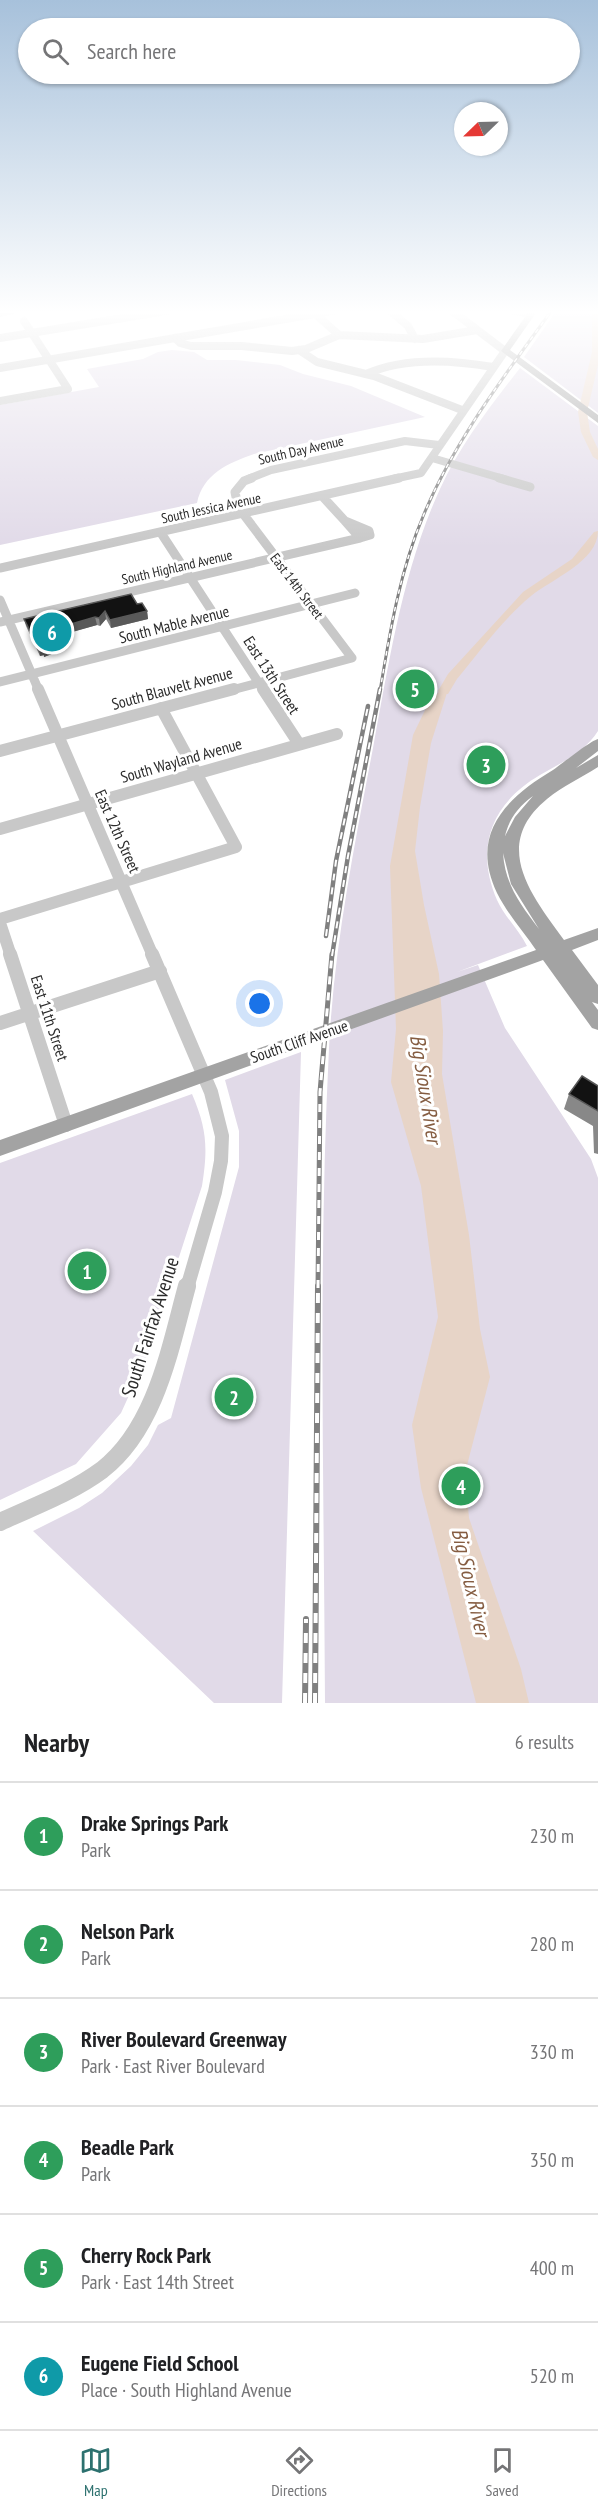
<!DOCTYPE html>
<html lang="en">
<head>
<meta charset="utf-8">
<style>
  :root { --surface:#fff; --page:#f6f6f6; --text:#202124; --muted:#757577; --line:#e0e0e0; --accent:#2d716f }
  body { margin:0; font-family:"PT Sans Narrow",sans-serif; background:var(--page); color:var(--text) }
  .compass { position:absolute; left:454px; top:102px; width:54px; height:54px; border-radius:50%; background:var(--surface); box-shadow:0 2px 4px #0004; rotate:247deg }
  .you { position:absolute; left:260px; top:1004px; width:21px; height:21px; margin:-15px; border:4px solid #fff; border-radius:50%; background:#1a73e8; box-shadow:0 0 0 9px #1a73e833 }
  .badge { display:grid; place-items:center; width:39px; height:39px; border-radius:50%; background:var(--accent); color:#fff; font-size:20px; font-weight:700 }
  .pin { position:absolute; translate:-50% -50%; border:3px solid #fff; box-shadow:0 2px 6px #0006 }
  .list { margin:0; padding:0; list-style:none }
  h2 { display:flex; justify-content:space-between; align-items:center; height:78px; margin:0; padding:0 24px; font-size:26px }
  h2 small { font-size:20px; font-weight:400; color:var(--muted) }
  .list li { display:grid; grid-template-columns:39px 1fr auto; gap:18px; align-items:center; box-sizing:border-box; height:108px; padding:0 24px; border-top:2px solid var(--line) }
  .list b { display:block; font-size:22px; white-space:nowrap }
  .list p { margin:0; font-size:20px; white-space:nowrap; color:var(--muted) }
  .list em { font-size:20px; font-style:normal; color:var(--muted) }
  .icon { flex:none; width:33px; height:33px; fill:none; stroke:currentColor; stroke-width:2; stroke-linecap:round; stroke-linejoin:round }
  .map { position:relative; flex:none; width:598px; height:1703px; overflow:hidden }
  .search { position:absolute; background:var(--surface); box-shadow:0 2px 4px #0004; left:18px; right:18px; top:18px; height:66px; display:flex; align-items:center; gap:15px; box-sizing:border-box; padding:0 21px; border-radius:33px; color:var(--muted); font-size:22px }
  .sheet { height:726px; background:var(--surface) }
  nav { display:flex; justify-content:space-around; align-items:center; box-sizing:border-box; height:84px; border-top:2px solid var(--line); background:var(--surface); font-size:16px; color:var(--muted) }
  nav a { display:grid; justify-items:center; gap:3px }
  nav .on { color:var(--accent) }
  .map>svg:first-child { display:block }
  .green { fill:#e1dae8 }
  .water { fill:#e7d4c7 }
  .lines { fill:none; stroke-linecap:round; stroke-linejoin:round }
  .river { fill:#e7d4c7; fill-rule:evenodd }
  .minor-far4 { stroke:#c8c8c8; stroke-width:8 }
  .minor-far3 { stroke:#c8c8c8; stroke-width:9 }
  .minor-far2 { stroke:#c8c8c8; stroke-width:12 }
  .minor-far1 { stroke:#c8c8c8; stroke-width:14 }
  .minor { stroke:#c8c8c8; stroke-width:18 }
  .major { fill:#a3a3a3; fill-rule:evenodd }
  .highway { fill:#929292; fill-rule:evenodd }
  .rail-far3-casing { stroke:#808080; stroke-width:3 }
  .rail-far2-casing { stroke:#808080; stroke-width:4.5 }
  .rail-far1-casing { stroke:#808080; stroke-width:5 }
  .rail-casing { stroke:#808080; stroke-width:6 }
  .rail-far3 { stroke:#fff; stroke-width:1.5; stroke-dasharray:4.5; stroke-linecap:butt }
  .rail-far2 { stroke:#fff; stroke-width:2; stroke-dasharray:7; stroke-linecap:butt }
  .rail-far1 { stroke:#fff; stroke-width:3; stroke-dasharray:8; stroke-linecap:butt }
  .rail { stroke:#fff; stroke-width:4; stroke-dasharray:10; stroke-linecap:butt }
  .wall { fill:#888 }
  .shaded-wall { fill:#595959 }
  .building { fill:#121212; stroke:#595959; stroke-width:1.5 }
  .labels { text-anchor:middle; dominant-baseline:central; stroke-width:6; stroke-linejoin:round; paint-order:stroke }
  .far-street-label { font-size:14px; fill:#2b2b2b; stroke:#fff }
  .street-label { font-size:16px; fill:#2b2b2b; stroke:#fff }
  .near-street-label { font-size:20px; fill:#2b2b2b; stroke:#fff }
  .near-water-label { font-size:21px; font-style:italic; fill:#855d42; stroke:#fff }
</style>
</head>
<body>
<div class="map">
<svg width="598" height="1703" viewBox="0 0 598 1703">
  <rect width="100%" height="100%" fill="#fff"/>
  <!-- green -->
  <path class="green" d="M557,310H598V413L524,357Z
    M172,350L194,352L207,360H236L280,365L303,374L351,386L425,417L254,454C228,463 203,474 197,503L0,545V405L99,387L87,369L143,359L158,352Z
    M520,368L598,426V731C585,752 561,763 540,775C492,803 474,847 497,900C504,916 519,930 527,946L457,972L478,965L505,1028L591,1159L598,1178V1703H325C324,1485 318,1266 329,1048C334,947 354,847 373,748C389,662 403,569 440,489C460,445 491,405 520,368Z
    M301,1052L282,1703H214L33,1531L79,1508L102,1493L131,1466L148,1445L158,1425L171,1418L239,1167V1131L225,1080Z
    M192,1094C207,1129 208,1148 202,1186L147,1356L121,1413L76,1464L0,1500V1163Z"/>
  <!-- water -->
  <path class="water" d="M452,677L431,743L420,807L415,851L424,905L439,974L443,1031L442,1074L469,1235L480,1329L490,1377L465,1473L469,1518L521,1669L529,1703H476L421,1488L412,1425L438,1317L421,1186L391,1082L396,1029L390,866L413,735L428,704Z"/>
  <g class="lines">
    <!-- river -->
    <path class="river" d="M592,310H598V365L587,412L590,432L598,449V460L593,457L581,432L578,412L592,352Z
      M598,531C598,561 552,579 531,596C503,619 480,651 457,679L448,694H440L438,691L448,674L523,592L572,559L594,532Z"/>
    <!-- minor-far4 -->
    <path class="minor-far4" d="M389,310L408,326L415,339
      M512,310L530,314
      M313,312L339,335
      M0,338L172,310
      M175,338L180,343L191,346H242L292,351L306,349L339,335L423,339L477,330
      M299,350L317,362L374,376L462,410
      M0,368L338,310
      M366,374C404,357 453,360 493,367
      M0,401L68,389L24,321
      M432,458L504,479
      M248,479L271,470L405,441L439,445
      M393,479L421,473L505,351L451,310"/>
    <!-- minor-far3 -->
    <path class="minor-far3" d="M499,478L530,487
      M323,497L345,521
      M345,521L369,531L370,535L360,538Z
      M161,533L264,691
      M0,568L399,478
      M0,600L39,691
      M0,622L360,538
      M0,682L355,593
      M228,691L352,658L238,507L235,492L244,481L252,478"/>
    <!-- minor-far2 -->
    <path class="minor-far2" d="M38,689L153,956
      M263,689L299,744
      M0,751L234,689
      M0,829L337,734
      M0,919L236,847L161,708
      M0,923L11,956"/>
    <!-- minor-far1 -->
    <path class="minor-far1" d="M10,954L66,1125
      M152,954L211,1092L222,1136L221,1161L215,1192L187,1288
      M0,1023L160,971"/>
    <!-- minor -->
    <path class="minor" d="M0,1522C34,1506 71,1493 102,1470C156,1428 170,1348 187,1286"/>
    <!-- major -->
    <path class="major" d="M530,310H538L510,350L598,415V423L501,351Z
      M598,739V751L576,768L598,755V767C581,778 563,786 547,799C491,845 531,895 564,940L598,928V940L572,950L598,985V1004L592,1002L598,1010V1030L592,1028L543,960L0,1156V1140L536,950C523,931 507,913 497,893C469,834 506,798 553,770C563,763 590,741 598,739ZM533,796L515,817L505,836C509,819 518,807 533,796ZM503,853L511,884L539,929C521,905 505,885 503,853Z"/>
    <!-- highway -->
    <path class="highway" d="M8,310H30L0,317V311Z"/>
    <!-- rail-far3 casing -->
    <g class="rail-far3-casing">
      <path id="rail-far3" d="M380,691C390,631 400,570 424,514C455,440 505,375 552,310"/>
    </g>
    <!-- rail-far2 casing -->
    <g class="rail-far2-casing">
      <path id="rail-far2" d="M326,936L336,861L368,706
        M332,956L348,856L380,689"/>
    </g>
    <!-- rail-far1 casing -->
    <g class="rail-far1-casing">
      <path id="rail-far1" d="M318,1288L320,1092L332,954"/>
    </g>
    <!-- rail casing -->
    <g class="rail-casing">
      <path id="rail" d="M305,1703L306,1619
        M315,1703L318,1286"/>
    </g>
    <!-- rail-far3 -->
    <use href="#rail-far3" class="rail-far3"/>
    <!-- rail-far2 -->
    <use href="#rail-far2" class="rail-far2"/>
    <!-- rail-far1 -->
    <use href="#rail-far1" class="rail-far1"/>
    <!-- rail -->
    <use href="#rail" class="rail"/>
  </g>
  <!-- wall -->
  <path class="wall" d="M137,604L147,611L148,619L111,628L106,619L100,626L97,625L57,636L60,642L62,650L44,657V655L40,656L26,626L24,619Z
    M598,1086V1154L594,1153L593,1126L564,1109L569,1094Z"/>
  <!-- shaded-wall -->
  <path class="shaded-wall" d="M105,611L106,619L100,626L99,618Z
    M147,611L148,619L111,628L110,620Z
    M95,617L97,625L55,637L54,629Z
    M60,642L62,650L44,657L43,649Z
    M42,647L44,655L40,656L39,648Z"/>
  <!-- building -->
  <path class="building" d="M131,594L137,604L142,603L147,611L110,620L105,611L99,618L95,617L54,629L60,642L43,649L42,647L39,648L24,619Z
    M582,1076L598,1086V1111L569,1094Z"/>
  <!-- sky -->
  <linearGradient id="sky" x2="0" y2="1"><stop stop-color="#a7c1db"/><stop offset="0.57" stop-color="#fff"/><stop offset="1" stop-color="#fff" stop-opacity="0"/></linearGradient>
  <rect width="598" height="548" fill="url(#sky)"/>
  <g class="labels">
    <!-- far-street labels -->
    <g class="far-street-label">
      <text transform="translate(301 450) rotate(-13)">South Day Avenue</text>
      <text transform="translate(211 508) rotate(-12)">South Jessica Avenue</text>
      <text transform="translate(177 567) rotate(-13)">South Highland Avenue</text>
      <text transform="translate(297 586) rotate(53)">East 14th Street</text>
    </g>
    <!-- street labels -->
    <g class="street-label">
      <text transform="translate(174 624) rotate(-14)">South Mable Avenue</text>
      <text transform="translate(272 675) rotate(57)">East 13th Street</text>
      <text transform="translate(172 688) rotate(-15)">South Blauvelt Avenue</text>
      <text transform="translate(181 760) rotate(-16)">South Wayland Avenue</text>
      <text transform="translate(118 831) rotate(66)">East 12th Street</text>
      <text transform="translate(50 1018) rotate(72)">East 11th Street</text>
      <text transform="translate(299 1041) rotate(-19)">South Cliff Avenue</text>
    </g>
    <!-- near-street labels -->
    <g class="near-street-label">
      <text transform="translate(150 1327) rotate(-72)">South Fairfax Avenue</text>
    </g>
    <!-- near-water labels -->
    <g class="near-water-label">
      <text transform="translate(426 1089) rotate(81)">Big Sioux River</text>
      <text transform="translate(471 1582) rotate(77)">Big Sioux River</text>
    </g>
  </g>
</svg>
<svg class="compass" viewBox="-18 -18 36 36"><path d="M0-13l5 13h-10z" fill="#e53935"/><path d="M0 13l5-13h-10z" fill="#757577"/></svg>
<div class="you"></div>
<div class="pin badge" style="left:87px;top:1271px;background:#2e9e5b">1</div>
<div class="pin badge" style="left:234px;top:1397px;background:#2e9e5b">2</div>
<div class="pin badge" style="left:486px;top:765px;background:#2e9e5b">3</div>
<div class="pin badge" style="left:461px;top:1486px;background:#2e9e5b">4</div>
<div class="pin badge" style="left:415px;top:689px;background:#2e9e5b">5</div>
<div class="pin badge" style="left:52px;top:632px;background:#0f9aa8">6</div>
<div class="search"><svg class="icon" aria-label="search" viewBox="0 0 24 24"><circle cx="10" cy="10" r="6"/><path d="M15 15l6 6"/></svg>Search here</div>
</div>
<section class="sheet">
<h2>Nearby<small>6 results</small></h2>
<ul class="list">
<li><span class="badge" style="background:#2e9e5b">1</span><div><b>Drake Springs Park</b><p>Park</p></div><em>230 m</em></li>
<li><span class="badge" style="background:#2e9e5b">2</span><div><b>Nelson Park</b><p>Park</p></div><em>280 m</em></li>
<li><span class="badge" style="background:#2e9e5b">3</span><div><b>River Boulevard Greenway</b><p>Park · East River Boulevard</p></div><em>330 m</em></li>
<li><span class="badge" style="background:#2e9e5b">4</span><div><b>Beadle Park</b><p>Park</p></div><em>350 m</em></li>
<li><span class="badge" style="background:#2e9e5b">5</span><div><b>Cherry Rock Park</b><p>Park · East 14th Street</p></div><em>400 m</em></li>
<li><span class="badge" style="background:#0f9aa8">6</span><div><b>Eugene Field School</b><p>Place · South Highland Avenue</p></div><em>520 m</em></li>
</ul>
</section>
<nav>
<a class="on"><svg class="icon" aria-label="map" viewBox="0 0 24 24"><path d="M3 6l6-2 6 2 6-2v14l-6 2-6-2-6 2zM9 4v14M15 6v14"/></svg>Map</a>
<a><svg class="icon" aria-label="directions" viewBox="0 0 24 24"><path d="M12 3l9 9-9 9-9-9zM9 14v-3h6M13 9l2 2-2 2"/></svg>Directions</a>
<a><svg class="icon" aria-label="saved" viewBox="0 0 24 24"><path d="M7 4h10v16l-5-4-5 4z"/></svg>Saved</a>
</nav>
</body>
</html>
